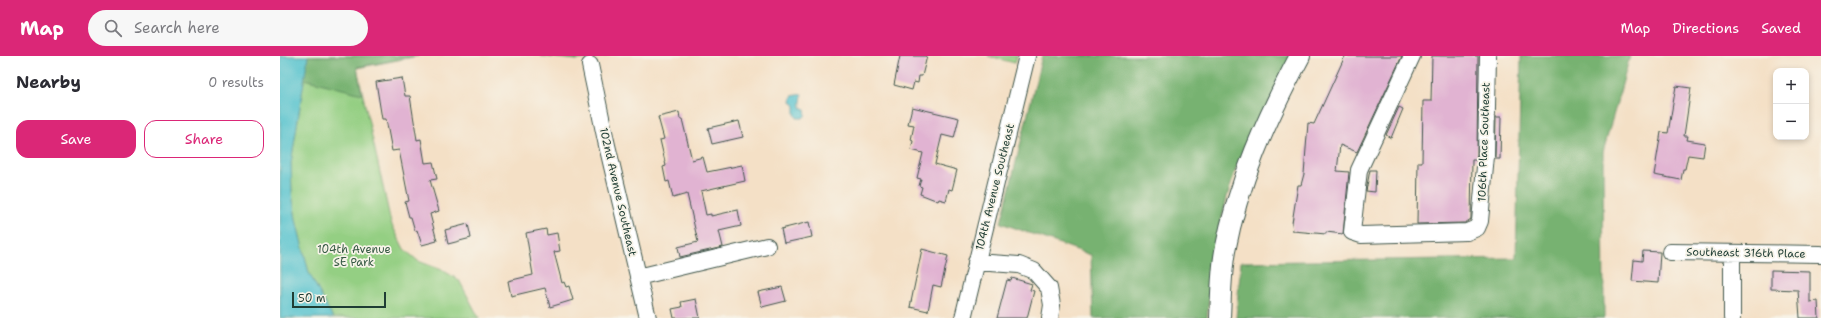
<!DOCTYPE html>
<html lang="en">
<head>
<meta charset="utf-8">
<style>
  :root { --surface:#fff; --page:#f7f7f7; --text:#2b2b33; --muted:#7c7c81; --line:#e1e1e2; --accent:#db2777 }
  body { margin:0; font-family:"Shantell Sans",sans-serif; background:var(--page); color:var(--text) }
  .controls { position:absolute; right:12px; top:12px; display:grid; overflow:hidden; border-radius:8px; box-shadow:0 2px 6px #0003 }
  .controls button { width:36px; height:36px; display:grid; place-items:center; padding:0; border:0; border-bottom:1px solid var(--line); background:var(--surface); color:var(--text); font:20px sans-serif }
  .scale { position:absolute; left:12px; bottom:10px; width:94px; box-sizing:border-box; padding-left:4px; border:2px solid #1f3d34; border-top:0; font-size:11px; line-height:14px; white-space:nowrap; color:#1f3d34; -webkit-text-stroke:3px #f7f3e8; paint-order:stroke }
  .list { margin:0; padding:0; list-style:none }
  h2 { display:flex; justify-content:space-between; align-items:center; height:52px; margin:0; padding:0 16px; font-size:17px }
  h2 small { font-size:13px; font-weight:400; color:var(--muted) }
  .actions { display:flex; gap:8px; padding:12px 16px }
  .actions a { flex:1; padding:9px 0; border:1px solid var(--accent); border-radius:12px; text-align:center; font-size:14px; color:var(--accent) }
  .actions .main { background:var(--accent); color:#fff }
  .icon { flex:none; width:22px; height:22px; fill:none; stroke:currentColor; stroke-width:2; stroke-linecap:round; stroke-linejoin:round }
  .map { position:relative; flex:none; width:1541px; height:262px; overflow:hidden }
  header { display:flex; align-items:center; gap:24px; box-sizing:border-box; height:56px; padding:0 20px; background:var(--accent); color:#fff }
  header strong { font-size:19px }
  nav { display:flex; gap:22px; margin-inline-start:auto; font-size:14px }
  .search { width:280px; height:36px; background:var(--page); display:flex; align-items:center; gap:10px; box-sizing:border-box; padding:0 14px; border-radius:22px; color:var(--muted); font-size:15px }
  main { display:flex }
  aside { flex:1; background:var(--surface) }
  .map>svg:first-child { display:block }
  .green { fill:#94cf83; stroke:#5a865c }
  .forest { fill:#77b271; stroke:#4b7852 }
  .water { fill:#55c2ce; stroke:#3a8081 }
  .building { fill:#e1b3d2 }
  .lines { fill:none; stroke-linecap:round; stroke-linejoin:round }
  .minor-casing { stroke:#3f554a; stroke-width:18 }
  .major-casing { stroke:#3f554a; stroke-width:22 }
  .minor { stroke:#fff; stroke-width:16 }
  .major { stroke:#fff; stroke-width:20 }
  .labels { text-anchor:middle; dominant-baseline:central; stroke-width:3.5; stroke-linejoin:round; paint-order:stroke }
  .street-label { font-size:11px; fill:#1f3d34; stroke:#f7f3e8 }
  .park-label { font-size:11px; fill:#365a44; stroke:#f7f3e8 }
</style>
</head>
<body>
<header>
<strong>Map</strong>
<div class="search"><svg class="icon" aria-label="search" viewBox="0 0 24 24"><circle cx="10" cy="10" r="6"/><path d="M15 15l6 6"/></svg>Search here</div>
<nav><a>Map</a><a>Directions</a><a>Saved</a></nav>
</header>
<main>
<aside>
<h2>Nearby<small>0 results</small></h2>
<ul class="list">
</ul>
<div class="actions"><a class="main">Save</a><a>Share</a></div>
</aside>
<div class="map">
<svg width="1541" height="262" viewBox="0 0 1541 262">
  <rect width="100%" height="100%" fill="#f7f3e8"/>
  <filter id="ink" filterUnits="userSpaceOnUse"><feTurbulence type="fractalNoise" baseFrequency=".025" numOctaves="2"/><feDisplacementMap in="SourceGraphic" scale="8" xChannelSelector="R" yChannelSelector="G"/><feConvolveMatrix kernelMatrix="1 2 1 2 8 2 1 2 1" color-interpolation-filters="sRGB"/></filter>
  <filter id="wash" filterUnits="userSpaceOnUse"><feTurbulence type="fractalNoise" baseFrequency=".012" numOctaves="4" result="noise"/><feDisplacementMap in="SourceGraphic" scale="16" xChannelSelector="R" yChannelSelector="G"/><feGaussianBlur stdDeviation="0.9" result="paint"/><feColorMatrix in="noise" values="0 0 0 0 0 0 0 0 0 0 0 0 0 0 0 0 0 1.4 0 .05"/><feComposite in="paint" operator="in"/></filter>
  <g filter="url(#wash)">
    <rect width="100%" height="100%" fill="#f4e0c6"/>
    <!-- green -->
    <path class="green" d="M28,0H138L77,12L111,167L124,193L138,205L162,214L179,224L199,262H53L29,217L16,164L12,138L11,107Z
      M708,0H737L735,7Z"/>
    <!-- forest -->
    <path class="forest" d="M28,0H138L77,11L82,38L24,23Z
      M260,0H326L297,4Z
      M762,0H1013L956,112L947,141L933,200L927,262H813L811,199L721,167Z
      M1241,0H1350L1323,96L1324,262H956L961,206L1236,202Z"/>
    <!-- water -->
    <path class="water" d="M0,0H28L11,107L12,138L16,164L29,217L53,262H0Z
      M522,38C522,43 520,47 521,51L525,54L526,59L523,62H517L515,58V50L511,45L512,40Z"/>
    <g id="blocks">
      <!-- building -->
      <path class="building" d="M620,0H647L642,20H639L638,27L634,26L632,34L614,29Z
        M1065,0H1122L1077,96L1060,89L1057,115L1069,116L1063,178L1046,176V178L1013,175L1012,167L1018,129H1021L1024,118L1028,67L1034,68Z
        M1152,0H1198L1197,99L1196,104H1192L1191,163L1185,167L1137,168L1138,106H1142L1143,45H1151Z
        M122,22L125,40H130L137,84L141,83L145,107L153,106L157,123L150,124L159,155L150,158L157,185L142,189L137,174L135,175L131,161H129L125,146L129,145L119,94L112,95L106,63H102L96,26Z
        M1396,30L1411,32L1404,80H1408L1407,84L1425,87L1423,101L1408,99L1405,113H1403L1401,124L1374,119L1381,76L1388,77Z
        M632,51L679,62L674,82L662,79L655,108L677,114L672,134L669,133L666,145L659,143L658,145L640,138L642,131L639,130L641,123L637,122L643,97L631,94L633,85L631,84L634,69L628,68Z
        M1119,51L1123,53L1111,82L1106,79Z
        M399,56L400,63H402L412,104L423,101L427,116L462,109L465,125L421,135L426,159L431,158V160L458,154L461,170L439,175L443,191L400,201L398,191L418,186L407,138L393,142L389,125L386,126L383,111L386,110L380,84L384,83L378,61Z
        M1216,61H1221L1220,103H1215Z
        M459,65L463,81L432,88L428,72Z
        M1090,114H1096L1095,136L1086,135Z
        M529,166L532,181L504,187L501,173Z
        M188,168L191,182L168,188L165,174Z
        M266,173L267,179L277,177L280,195L274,196L282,227L284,226L286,231L289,230L293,244L270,251L265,232L231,240L228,225L253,219L246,177Z
        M642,193L668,200L661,231L653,229L648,255L630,251Z
        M1363,195L1380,196L1378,227L1352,225L1354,204L1362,205Z
        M1491,214L1530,215V246L1538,245L1539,262H1520L1518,234L1491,233Z
        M732,222L752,228L750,234L754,235L747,262H717L727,224L731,225Z
        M502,231L506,245L482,251L478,236Z
        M416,243L420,262H394L392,253L402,251L401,246Z"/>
    </g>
  </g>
  <g filter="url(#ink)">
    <use href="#blocks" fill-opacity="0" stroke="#3f554a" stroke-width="1"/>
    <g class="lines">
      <!-- minor casing -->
      <g class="minor-casing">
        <path id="minor" d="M1132,0L1079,114L1072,176L1081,179L1187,176L1197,172L1200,165L1206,100L1208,0
          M310,9L326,85L368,262
          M1390,196L1541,198
          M696,206L739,209L754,215L769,232L772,249L770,262
          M358,221L487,190
          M683,262L747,0
          M1452,262V197"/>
      </g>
      <!-- major casing -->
      <g class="major-casing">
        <path id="major" d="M940,262C941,240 941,217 945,195C958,126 987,62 1020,0"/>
      </g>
      <!-- minor -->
      <use href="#minor" class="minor"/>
      <!-- major -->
      <use href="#major" class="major"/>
    </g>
  </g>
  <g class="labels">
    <!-- street labels -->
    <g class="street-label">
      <text transform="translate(1204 86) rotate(-88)">106th Place Southeast</text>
      <text transform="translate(715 131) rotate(-76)">104th Avenue Southeast</text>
      <text transform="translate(338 136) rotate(77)">102nd Avenue Southeast</text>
      <text transform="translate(1466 197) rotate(1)">Southeast 316th Place</text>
    </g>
    <!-- park labels -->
    <g class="park-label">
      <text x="74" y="193">104th Avenue<tspan x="74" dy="13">SE Park</tspan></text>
    </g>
  </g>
</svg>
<div class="controls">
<button>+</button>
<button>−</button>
</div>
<div class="scale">50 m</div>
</div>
</main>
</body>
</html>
